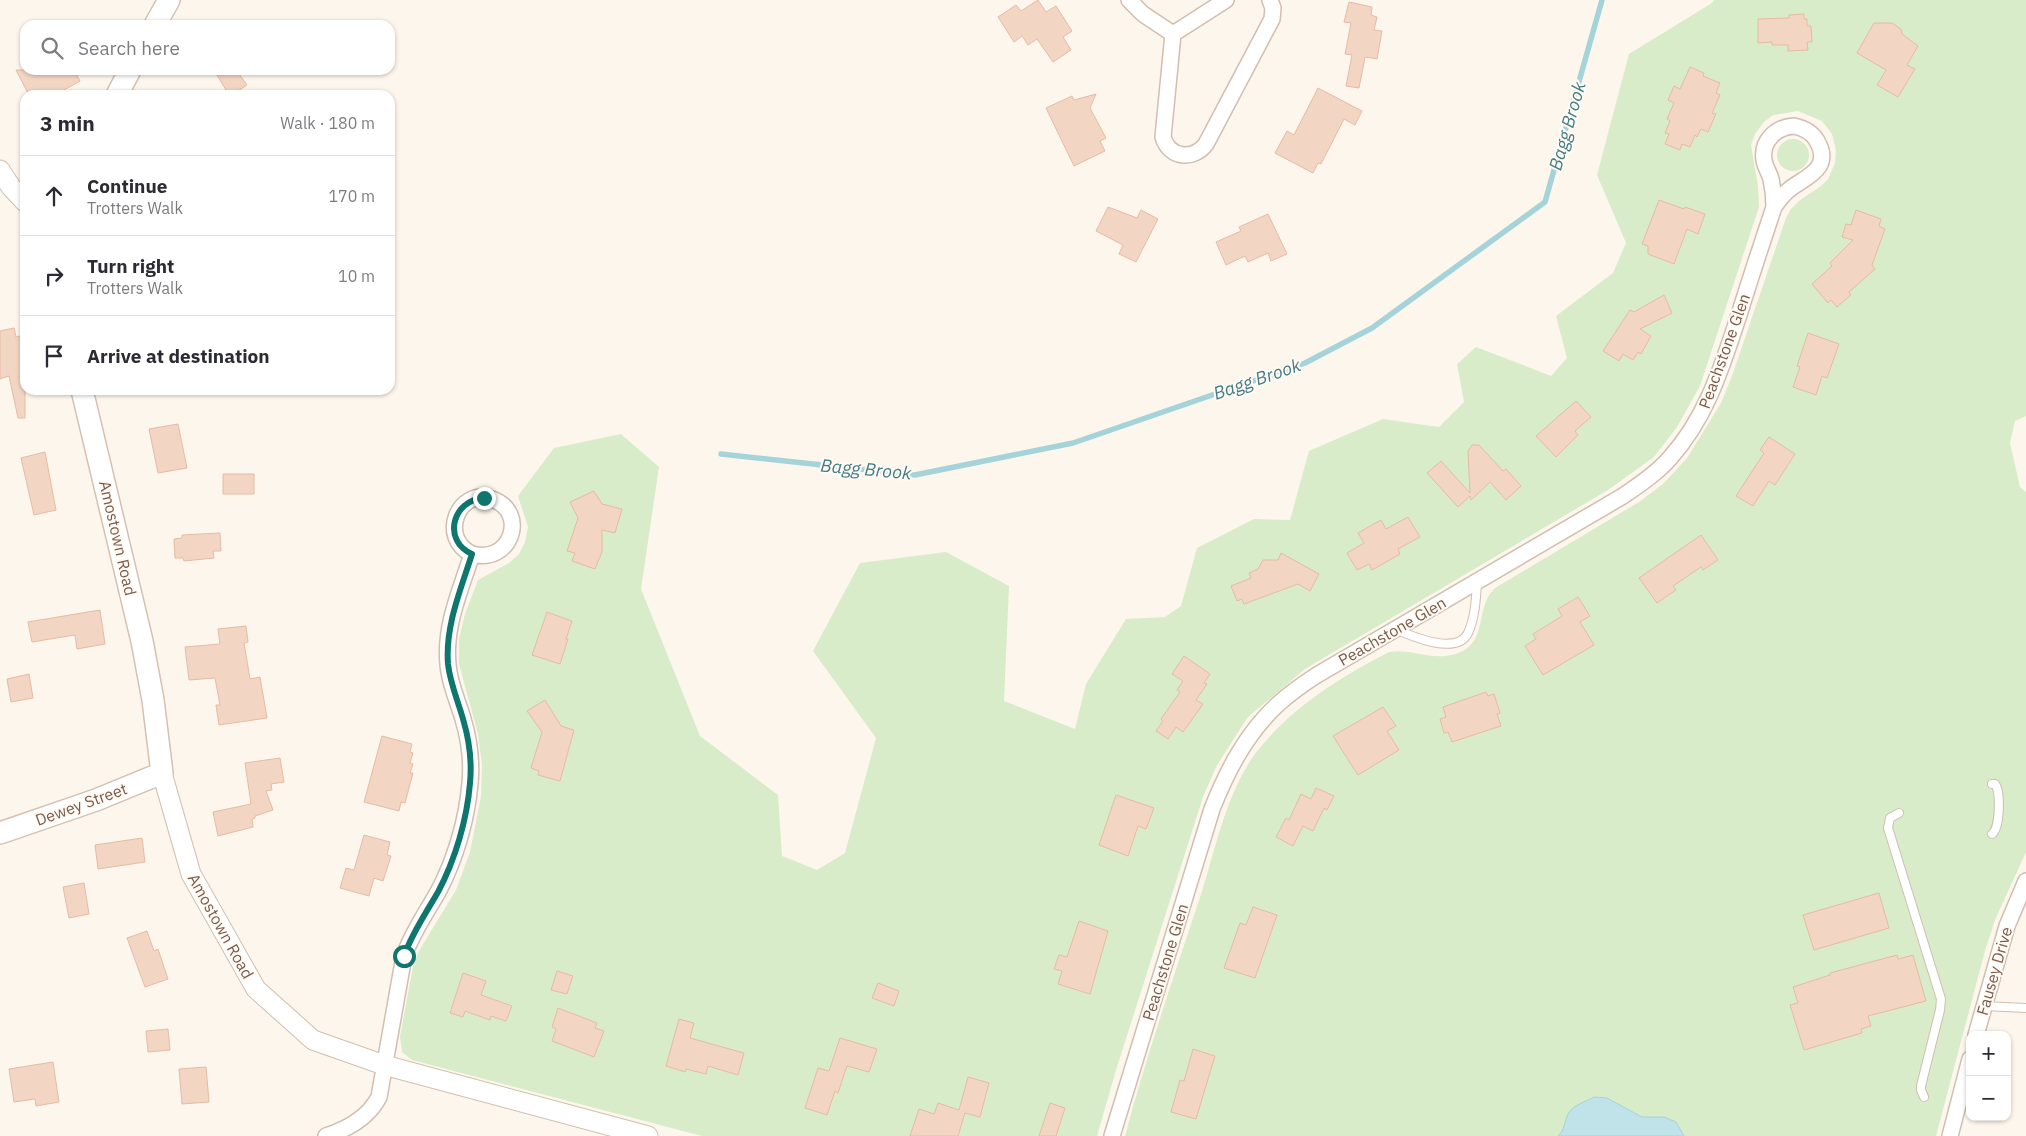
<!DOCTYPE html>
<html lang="en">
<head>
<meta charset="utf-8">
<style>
  :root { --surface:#fff; --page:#f2f2f3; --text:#2b2b33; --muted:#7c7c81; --line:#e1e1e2 }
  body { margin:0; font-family:"IBM Plex Sans",sans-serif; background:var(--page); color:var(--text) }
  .controls { position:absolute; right:15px; bottom:15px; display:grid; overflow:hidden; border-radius:10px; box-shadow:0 1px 4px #0004 }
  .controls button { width:45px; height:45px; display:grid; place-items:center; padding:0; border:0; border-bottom:1px solid var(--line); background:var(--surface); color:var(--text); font:25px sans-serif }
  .stop { position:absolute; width:15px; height:15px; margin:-11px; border:4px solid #0f766e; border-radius:50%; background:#fff }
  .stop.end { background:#0f766e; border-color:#fff; box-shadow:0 1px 5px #0008 }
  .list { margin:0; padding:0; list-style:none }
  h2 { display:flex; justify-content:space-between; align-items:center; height:65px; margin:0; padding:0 20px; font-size:21px }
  h2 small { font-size:16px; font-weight:400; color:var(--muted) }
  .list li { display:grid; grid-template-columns:32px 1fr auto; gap:15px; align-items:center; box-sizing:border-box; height:80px; padding:0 20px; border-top:1px solid var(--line) }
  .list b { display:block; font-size:19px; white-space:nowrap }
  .list p { margin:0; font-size:16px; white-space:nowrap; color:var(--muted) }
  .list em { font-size:16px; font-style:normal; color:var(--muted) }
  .icon { flex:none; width:28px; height:28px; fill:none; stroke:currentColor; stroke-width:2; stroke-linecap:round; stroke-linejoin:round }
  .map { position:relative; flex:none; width:2026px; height:1136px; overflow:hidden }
  .search { position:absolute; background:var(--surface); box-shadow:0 1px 4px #0004; left:20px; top:20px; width:375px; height:55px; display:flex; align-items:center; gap:12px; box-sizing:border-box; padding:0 18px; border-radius:15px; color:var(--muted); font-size:19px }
  .panel { position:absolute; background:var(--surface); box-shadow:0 1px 4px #0004; left:20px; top:90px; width:375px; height:305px; border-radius:15px }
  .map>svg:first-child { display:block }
  .green { fill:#d8ecc9 }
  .water { fill:#bfe3e8; stroke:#a5d3da }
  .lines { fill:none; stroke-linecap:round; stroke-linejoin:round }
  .stream { stroke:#a5d3da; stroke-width:5.5 }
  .building { fill:#f3d5c3; stroke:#e6bba3 }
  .service-casing { stroke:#d1beb0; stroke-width:10 }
  .minor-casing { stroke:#d1beb0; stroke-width:18 }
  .tertiary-casing { stroke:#d1beb0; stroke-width:21 }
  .secondary-casing { stroke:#d6c0b0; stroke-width:24 }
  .service { stroke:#fff; stroke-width:8 }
  .minor { stroke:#fff; stroke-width:15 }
  .tertiary { stroke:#fff; stroke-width:19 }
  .secondary { stroke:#fff; stroke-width:21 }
  .route { stroke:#0f766e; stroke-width:6 }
  .labels { text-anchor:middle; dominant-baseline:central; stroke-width:4; stroke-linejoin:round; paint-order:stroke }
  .street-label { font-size:16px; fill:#7a5c4d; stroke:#fffaf3 }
  .water-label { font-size:18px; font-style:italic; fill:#437c86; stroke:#fffaf3 }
</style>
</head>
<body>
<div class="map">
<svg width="2026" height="1136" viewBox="0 0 2026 1136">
  <rect width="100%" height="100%" fill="#fdf6ec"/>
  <!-- green -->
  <path class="green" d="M1714,0H2026V416L2015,421L2010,443L2020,487L2026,492V852L1995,920L1985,951L1936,1136H1125C1147,1053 1175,973 1202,891C1216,847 1227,792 1255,754C1289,709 1339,678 1389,652C1410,648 1429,660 1451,655C1491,647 1473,608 1495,588L1639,502L1663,484L1687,458L1721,403L1732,376L1786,218L1791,209L1800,200L1821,186L1828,179L1835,163L1836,150L1832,134L1822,121L1798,111L1773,115L1764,122L1755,134L1751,145L1758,186L1759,207L1700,386L1677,427L1654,457L1608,490L1305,669L1248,717L1217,765L1203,797L1117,1067L1097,1136H702L412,1060L402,1052L400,1037L413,966L419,951L456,890L470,852L481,796L482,765L478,734L459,664V639L465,614L478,580L509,563L519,554L525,542L528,527L518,496L554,448L621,434L659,467L641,589L700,736L778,795L782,856L817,870L845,853L876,738L813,651L860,563L946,552L1009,586L1004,701L1075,729L1086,684L1126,619L1165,617L1181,606L1197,548L1254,519L1290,520L1309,451L1383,419L1439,427L1464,402L1457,364L1476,347L1551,376L1567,358L1556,316L1613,273L1626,243L1597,175L1629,54L1712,3Z
    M1777 155a16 16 0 1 1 32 0a16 16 0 1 1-32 0Z"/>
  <!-- water -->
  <path class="water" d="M1594,1097L1607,1098L1642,1117H1664L1676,1122L1684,1136H1558C1565,1130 1564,1122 1568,1114C1573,1105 1585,1102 1594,1097Z"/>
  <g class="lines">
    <!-- stream -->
    <path class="stream" d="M721,454L915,475L1073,443L1305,363L1372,328L1545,202L1602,0"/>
  </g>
  <!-- building -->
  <path class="building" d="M1038,0L1046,12L1056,6L1072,31L1063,37L1071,50L1053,62L1037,39L1028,45L1022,36L1014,42L998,17L1016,5L1021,11Z
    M1349,2L1372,7L1371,15L1377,17L1374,30L1382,31L1377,59L1365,57L1359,88L1346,86L1352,55L1345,54L1351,23L1344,22Z
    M1804,14V19H1807V26H1811L1812,42H1807L1808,50L1788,51V45H1772V42L1758,43V19L1789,18V15Z
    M1874,23H1892L1901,29L1902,34L1918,46L1907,65L1915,69L1898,97L1877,85L1886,70L1857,53Z
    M1690,67L1704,73L1703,76L1720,83L1716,93L1720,95L1712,113L1716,114L1708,132L1701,129L1697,137L1695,135L1690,147L1682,144L1680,150L1665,144L1669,134L1665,133L1670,121L1667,119L1674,103L1668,100L1674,86L1680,89Z
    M16,70H74L80,81L55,95H29Z
    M214,70H236L247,85L232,95H229Z
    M1318,88L1362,111L1355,125L1344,119L1321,164L1318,163L1313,173L1275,153L1287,131L1294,135Z
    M1096,94L1090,108L1106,138L1100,141L1105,151L1074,166L1046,108L1072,96L1074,100Z
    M1659,200L1684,209L1685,207L1705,214L1698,234L1687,229L1674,264L1648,254V246L1642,244Z
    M1108,207L1137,218L1141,210L1158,219L1136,262L1119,254L1123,245L1096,231Z
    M1856,210L1881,219L1879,226L1885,229L1872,265L1875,269L1849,292L1851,295L1837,307L1831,300L1828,303L1812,284L1832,266L1830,263L1853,240L1842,237L1846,224L1851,225Z
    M1268,214L1287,254L1271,261L1268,253L1248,262L1245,256L1226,265L1216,242L1241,231L1239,227Z
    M1664,295L1672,313L1640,329L1651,336L1641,354L1638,352L1633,360L1623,354L1619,361L1603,351L1630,310L1634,312Z
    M14,328L16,337L20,336L22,346L25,345V418H18L9,376L0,379V331Z
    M1808,333L1839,344L1827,378L1822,376L1816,395L1793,387L1800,367L1797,366Z
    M1576,401L1591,417L1575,431L1578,435L1556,457L1536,436Z
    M178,424L187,468L158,473L149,429Z
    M1769,437L1795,454L1775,485L1769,481L1753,506L1736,496L1764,453L1760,450Z
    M1472,445H1479L1503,471L1506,469L1521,486L1506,500L1490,482L1471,500L1470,496L1458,507L1427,473L1441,461L1470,493L1468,451Z
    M45,452L56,510L34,515L21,458Z
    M223,474H254V494H223Z
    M594,491L602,504L622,509L615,533L602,530V552L595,569L572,561L575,553L567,551L578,518L570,502Z
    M1408,517L1420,537L1398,549L1400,554L1372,570L1369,564L1357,570L1347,553L1364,543L1358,533L1381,520L1386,529Z
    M220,533L221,551H213L214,558L184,561L183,558H175L174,539L182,538V535Z
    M1701,535L1718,560L1703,570L1701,567L1673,586L1676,590L1657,603L1639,578Z
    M1281,553L1319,574L1310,591L1298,584L1244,604L1242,599L1237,601L1231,586L1251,578L1249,573L1258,569L1263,560H1278Z
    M1578,597L1590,616L1580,622L1594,645L1543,675L1525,646L1536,639L1533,634L1562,616L1558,609Z
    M100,610L105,644L77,649L75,635L32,642L28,622Z
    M547,612L572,621L566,639H568L560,664L532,655Z
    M246,626L248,642L244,643L250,679L260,677L267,718L219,725L216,705H220L215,678L189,680L185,647L220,644L218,629Z
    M1184,656L1210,674L1204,683L1207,684L1196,700L1203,704L1183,732L1176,727L1168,739L1156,731L1163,721L1161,719L1180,692L1177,690L1183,681L1172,674Z
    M29,674L33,698L11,702L7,679Z
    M1486,692L1488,696L1494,694L1500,713L1497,714L1501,726L1452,742L1448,732L1444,733L1440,719L1446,717L1443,707Z
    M545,700L561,726L574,730L560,781L538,775L539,771L531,768L542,732L527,711Z
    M1383,707L1396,726L1387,731L1399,750L1358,775L1333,736Z
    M382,736L412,744L410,752L413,753L410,763L413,764L410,773H413L405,803L401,802L399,811L364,802Z
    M280,758L284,782L271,784L272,790L266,791L273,810L255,816V818L252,819L253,827L218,836L213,812L251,804L245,763Z
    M1316,788L1334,796L1327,810L1324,808L1313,831L1303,826L1293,846L1276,837L1286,818L1289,820L1301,794L1311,799Z
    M1116,795L1154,808L1146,829L1138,826L1128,856L1099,845Z
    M364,835L390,842L387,855L391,856L383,881L374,878L369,896L340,888L346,868L354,870Z
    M142,838L145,862L98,869L95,845Z
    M84,883L89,914L69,918L63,887Z
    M1879,893L1889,928L1814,950L1803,915Z
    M1253,907L1277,915L1255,978L1224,968L1240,923L1246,925Z
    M1079,921L1108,931L1090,994L1058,984L1062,971L1054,969L1059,955L1067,957Z
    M147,931L154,951L158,949L168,979L145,987L127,938Z
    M1897,955L1898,959L1913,955L1926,1001L1868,1016L1871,1026L1861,1029L1862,1033L1804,1050L1790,1005L1798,1003L1793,987L1830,975V973Z
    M557,971L573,976L567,994L551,990Z
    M463,973L486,981L481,995L512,1006L506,1021L491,1016L490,1020L465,1011L463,1017L450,1013Z
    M878,983L899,991L894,1006L872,998Z
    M558,1008L597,1023L595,1028L604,1031L594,1057L552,1041L556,1029L552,1027Z
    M679,1019L694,1023L690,1038L744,1053L738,1075L708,1066L706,1074L686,1069L685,1072L666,1066Z
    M168,1029L170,1050L148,1052L146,1031Z
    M840,1038L877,1049L869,1072L847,1066L838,1093L835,1091L827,1115L805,1108L818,1068L829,1071Z
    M1193,1049L1215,1056L1196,1119L1171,1112L1180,1080L1184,1081Z
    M53,1062L59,1102L36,1106L35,1099L14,1102L9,1069Z
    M206,1067L209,1102L182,1104L179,1069Z
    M968,1077L989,1083L980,1117L965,1113L958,1136H910L919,1109L934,1114L938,1103L959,1110Z
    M1050,1103L1065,1108L1056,1136H1039Z"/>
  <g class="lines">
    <!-- service casing -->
    <g class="service-casing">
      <path id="service" d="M1395,629C1411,636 1457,656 1468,633C1475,618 1476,599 1477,583
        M1992,784H1995C2001,792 2000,828 1992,834
        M1899,813L1890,818L1888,828L1941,999L1940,1010L1921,1086V1090L1924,1097
        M1984,1006L2026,1008"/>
    </g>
    <!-- minor casing -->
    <g class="minor-casing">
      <path id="minor" d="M1129,0L1143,14L1173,34
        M1173,34L1163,137C1169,158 1193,161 1206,144L1272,19L1273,8L1270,0
        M1173,34L1226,0
        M1794,126C1804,128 1812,132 1817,141C1833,169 1805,177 1790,189C1783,194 1779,200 1774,207C1774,197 1773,188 1771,179C1769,172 1765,167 1764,160C1761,141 1776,127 1794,126Z
        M1976,1035L2007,926L2026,881
        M326,1136C348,1129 368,1118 379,1097L404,956C412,933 426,913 438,892C455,860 467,820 470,783C472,762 469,739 463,719C458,701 449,683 448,664C444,626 461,589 472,554C511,565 529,512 492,499C458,487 438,538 472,554
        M1112,1136L1212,809C1227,771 1246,734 1277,705C1289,694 1303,684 1317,675L1623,496C1639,485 1657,473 1670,458C1707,417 1722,366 1739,315C1750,279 1762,243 1774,207
        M1950,1136L1970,1059"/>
    </g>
    <!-- tertiary casing -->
    <g class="tertiary-casing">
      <path id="tertiary" d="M0,170L11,187L25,202
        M162,773L191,874L256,989L313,1040L384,1065L648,1136"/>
    </g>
    <!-- secondary casing -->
    <g class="secondary-casing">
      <path id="secondary" d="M155,25L169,0
        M117,95L130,70
        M0,833L96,800L162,773L153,700L142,641L82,390"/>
    </g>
    <!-- service -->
    <use href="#service" class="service"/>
    <!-- minor -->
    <use href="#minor" class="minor"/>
    <!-- tertiary -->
    <use href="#tertiary" class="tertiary"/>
    <!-- secondary -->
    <use href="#secondary" class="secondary"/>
  </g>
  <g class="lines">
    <!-- route -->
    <path class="route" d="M404,956C412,933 426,913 438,892C455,860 467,820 470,783C472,762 469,739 463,719C458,701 450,683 448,664C445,626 461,589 472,554C442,541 452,500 484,498"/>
  </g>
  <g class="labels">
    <!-- street labels -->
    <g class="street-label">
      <text transform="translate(1724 351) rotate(-70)">Peachstone Glen</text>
      <text transform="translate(118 538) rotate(77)">Amostown Road</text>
      <text transform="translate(1392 631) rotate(-30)">Peachstone Glen</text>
      <text transform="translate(81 804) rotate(-20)">Dewey Street</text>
      <text transform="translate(221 926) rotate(61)">Amostown Road</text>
      <text transform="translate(1165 962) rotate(-73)">Peachstone Glen</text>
      <text transform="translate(1994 971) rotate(-74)">Fausey Drive</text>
    </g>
    <!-- water labels -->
    <g class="water-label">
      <text transform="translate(1567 126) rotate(-74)">Bagg Brook</text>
      <text transform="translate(1257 379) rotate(-19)">Bagg Brook</text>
      <text transform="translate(866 469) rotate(5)">Bagg Brook</text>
    </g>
  </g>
</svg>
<div class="controls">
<button>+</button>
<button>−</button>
</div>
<div class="stop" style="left:404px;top:956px"></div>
<div class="stop end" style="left:484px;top:498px"></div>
<div class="search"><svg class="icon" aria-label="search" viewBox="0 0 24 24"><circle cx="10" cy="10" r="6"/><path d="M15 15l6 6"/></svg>Search here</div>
<section class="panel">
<h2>3 min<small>Walk · 180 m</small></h2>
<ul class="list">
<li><svg class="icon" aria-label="ahead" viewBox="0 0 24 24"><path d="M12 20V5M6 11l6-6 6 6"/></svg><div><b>Continue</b><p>Trotters Walk</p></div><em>170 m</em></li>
<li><svg class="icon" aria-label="right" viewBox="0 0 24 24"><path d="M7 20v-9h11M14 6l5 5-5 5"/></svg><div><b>Turn right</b><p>Trotters Walk</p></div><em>10 m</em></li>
<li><svg class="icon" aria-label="arrive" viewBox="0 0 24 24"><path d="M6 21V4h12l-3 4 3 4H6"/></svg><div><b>Arrive at destination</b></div></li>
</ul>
</section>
</div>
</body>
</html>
